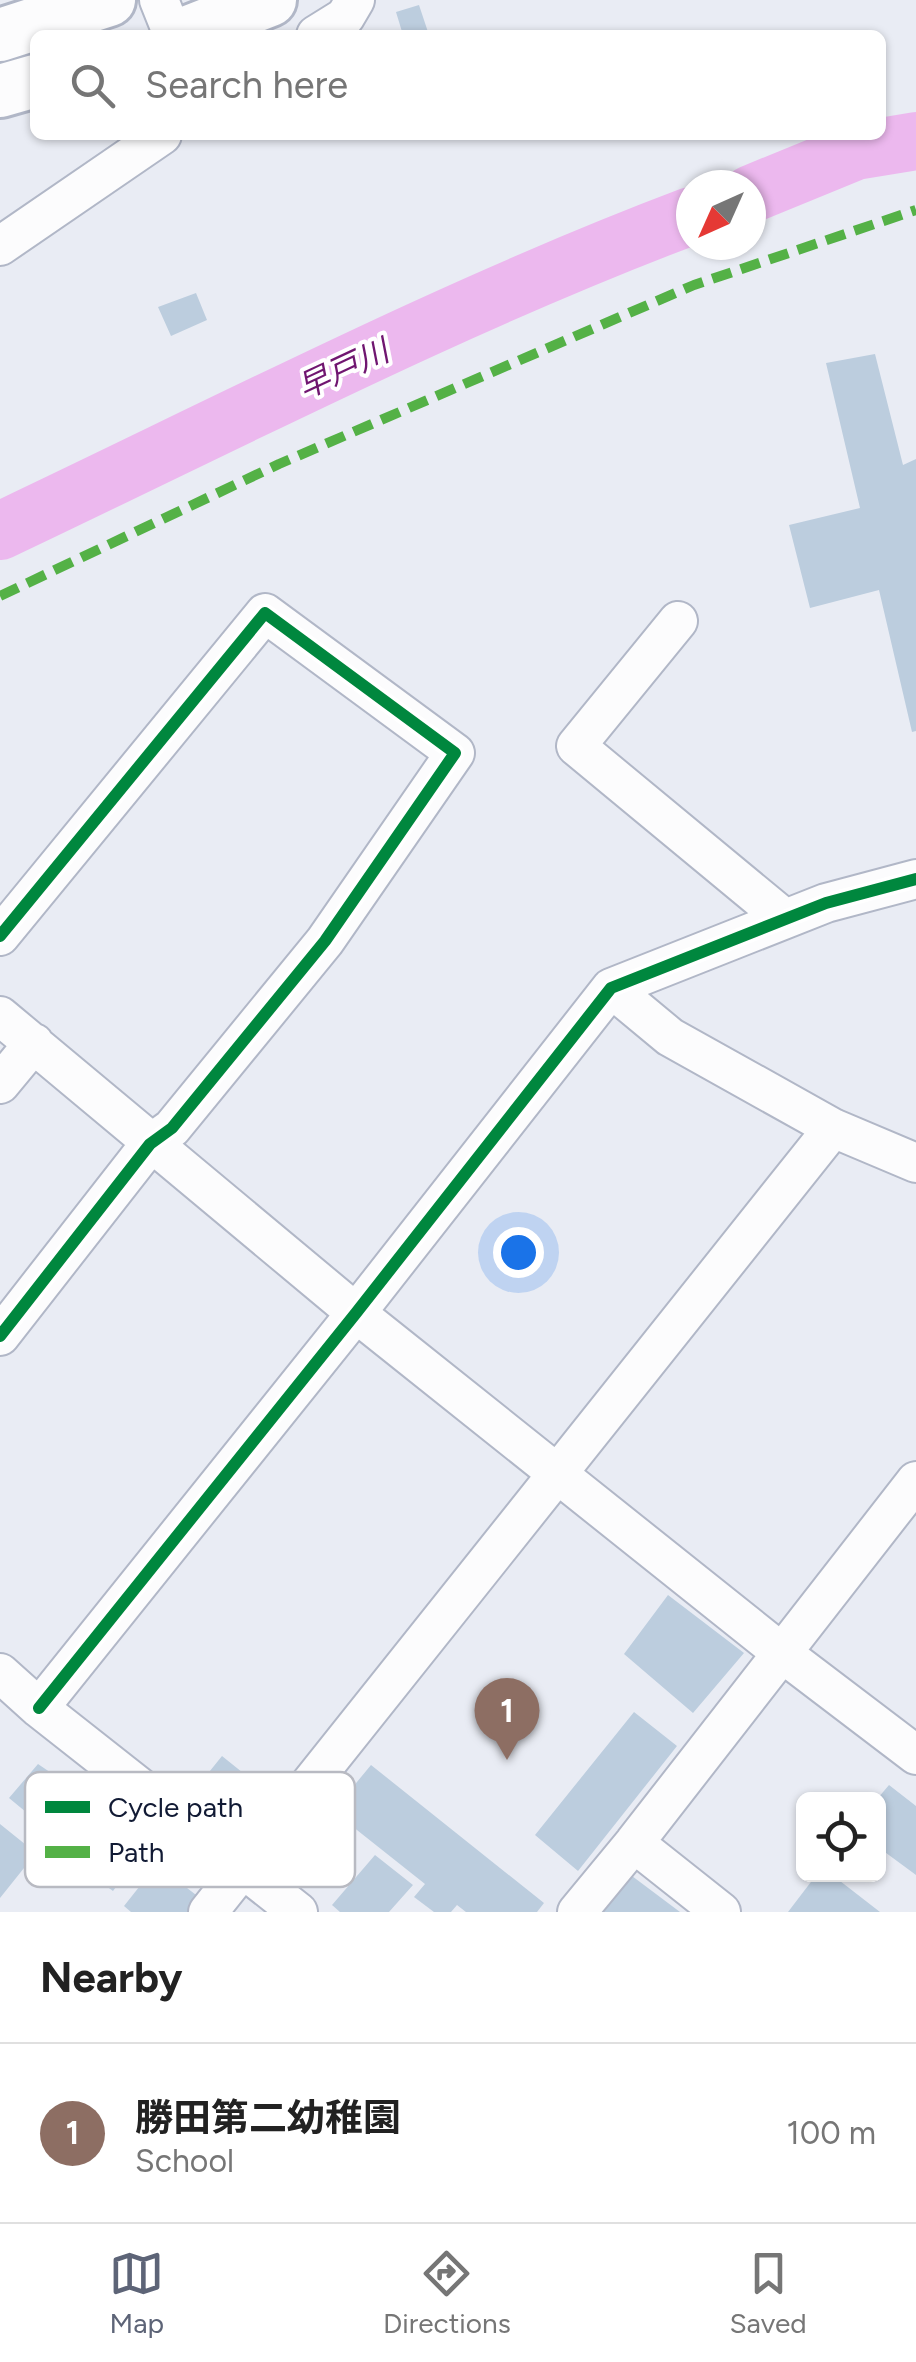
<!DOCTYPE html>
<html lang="en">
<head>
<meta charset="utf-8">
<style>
  :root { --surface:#fff; --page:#f2f2f2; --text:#222; --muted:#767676; --line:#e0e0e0; --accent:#5d6477 }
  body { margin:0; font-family:Figtree,"Noto Sans JP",sans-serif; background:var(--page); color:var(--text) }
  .controls { position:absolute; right:30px; bottom:30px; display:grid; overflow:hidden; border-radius:15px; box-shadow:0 2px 8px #0004 }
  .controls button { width:90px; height:90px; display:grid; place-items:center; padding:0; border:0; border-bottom:2px solid var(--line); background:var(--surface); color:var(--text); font:50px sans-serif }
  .compass { position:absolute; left:676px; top:170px; width:90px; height:90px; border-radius:50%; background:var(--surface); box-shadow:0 2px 8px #0004; rotate:225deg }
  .you { position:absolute; left:518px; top:1252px; width:35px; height:35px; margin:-25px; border:8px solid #fff; border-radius:50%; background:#1a73e8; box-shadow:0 0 0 15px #1a73e833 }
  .badge { display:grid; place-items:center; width:65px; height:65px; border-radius:50%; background:var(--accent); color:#fff; font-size:32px; font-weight:700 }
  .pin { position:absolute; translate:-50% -82px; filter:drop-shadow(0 2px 5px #0008) }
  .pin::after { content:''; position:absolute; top:52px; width:35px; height:30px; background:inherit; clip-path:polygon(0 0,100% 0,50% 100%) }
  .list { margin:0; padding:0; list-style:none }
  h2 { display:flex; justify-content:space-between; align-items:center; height:130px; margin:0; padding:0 40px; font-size:42px }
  h2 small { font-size:32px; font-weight:400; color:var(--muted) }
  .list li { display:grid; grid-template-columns:65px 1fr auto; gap:30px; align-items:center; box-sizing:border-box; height:180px; padding:0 40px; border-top:2px solid var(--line) }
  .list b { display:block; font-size:38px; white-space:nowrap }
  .list p { margin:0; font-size:32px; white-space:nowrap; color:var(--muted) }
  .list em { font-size:32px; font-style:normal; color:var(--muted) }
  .icon { flex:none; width:55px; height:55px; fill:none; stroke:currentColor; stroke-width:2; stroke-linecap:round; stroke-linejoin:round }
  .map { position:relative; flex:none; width:916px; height:1912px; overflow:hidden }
  .search { position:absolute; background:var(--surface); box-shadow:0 2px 8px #0004; left:30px; right:30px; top:30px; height:110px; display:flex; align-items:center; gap:25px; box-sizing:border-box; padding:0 35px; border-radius:15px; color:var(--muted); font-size:38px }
  .sheet { height:310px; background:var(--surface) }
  nav { display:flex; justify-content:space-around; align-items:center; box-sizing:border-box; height:140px; border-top:2px solid var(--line); background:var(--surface); font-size:28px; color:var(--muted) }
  nav a { display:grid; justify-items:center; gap:5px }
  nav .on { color:var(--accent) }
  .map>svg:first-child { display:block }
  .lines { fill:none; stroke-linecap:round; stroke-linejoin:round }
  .river { stroke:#ecb8ee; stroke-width:58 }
  .building { fill:#bccdde }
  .minor-casing { stroke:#b1b7c7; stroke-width:42 }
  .highway-casing { stroke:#b1b7c7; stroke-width:58 }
  .minor { stroke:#fcfcfd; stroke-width:38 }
  .highway { stroke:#fcfcfd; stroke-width:52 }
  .quiet { stroke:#54b146; stroke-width:10; stroke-dasharray:20 10; stroke-linecap:butt }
  .cycleway-casing { stroke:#fff; stroke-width:19 }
  .cycleway { stroke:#00873e; stroke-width:12 }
  .labels { text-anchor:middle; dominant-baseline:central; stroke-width:8; stroke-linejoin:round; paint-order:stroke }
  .water-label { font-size:32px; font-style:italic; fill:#701670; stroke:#fff }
  .key { fill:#fff; stroke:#b8bac2; stroke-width:2.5 }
  .key-label { font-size:28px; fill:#111a34 }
</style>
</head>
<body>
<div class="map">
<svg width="916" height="1912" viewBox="0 0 916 1912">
  <rect width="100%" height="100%" fill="#e9ecf4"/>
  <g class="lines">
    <!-- river -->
    <path class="river" d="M751,194L856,151L916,141
      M0,531C228,423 455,305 691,216"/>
  </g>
  <!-- building -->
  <path class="building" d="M419,5L429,35H403L396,12Z
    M196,293L207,320L171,336L158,307Z
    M875,354L903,465L916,459V731L912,732L879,590L810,608L789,525L860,508L826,363Z
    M668,1595L744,1653L693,1713L624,1654Z
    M634,1712L677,1746L578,1871L535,1835Z
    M222,1756L268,1793L236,1834L189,1797Z
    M38,1764L85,1796L55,1836L9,1798Z
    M371,1765L544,1903L537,1912H466L457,1905L451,1912H434L414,1897L425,1884L333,1811Z
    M889,1785L916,1806V1875L878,1847V1798Z
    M0,1824L36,1853L0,1898Z
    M108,1827L200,1898L190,1912H131L124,1906L147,1877L133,1864L113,1891L78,1866Z
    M375,1855L413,1885L389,1912H340L332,1905Z
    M624,1870L680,1912H591Z
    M817,1874H831L880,1912H788Z"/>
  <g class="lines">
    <!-- minor casing -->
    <g class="minor-casing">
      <path id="minor" d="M159,0L173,35
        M316,35L345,17L355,0
        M0,246L162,135
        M678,621L576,746L785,919
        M0,936L265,613L455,753L325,941L172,1128L150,1144L0,1336
        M611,988L670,1037L833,1128L916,1163
        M0,1016L356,1313L782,1653L916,1755
        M0,1084L34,1043
        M0,1673L39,1708L298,1912
        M39,1708L356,1313L611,988L826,903L916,879
        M634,1843L721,1912
        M208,1912L833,1128
        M577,1912L634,1843L916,1481"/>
    </g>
    <!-- highway casing -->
    <g class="highway-casing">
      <path id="highway" d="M0,35L109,0
        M181,35L270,0
        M0,91L35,81"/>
    </g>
    <!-- minor -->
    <use href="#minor" class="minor"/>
    <!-- highway -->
    <use href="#highway" class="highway"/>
    <!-- quiet -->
    <path class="quiet" d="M0,596L279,464L694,285L916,210"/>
    <!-- cycleway casing -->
    <g class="cycleway-casing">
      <path id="cycleway" d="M0,936L265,613L455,753L325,941L172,1128L150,1144L0,1336
        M39,1708L356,1313L611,988L826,903L916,879"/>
    </g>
    <!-- cycleway -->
    <use href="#cycleway" class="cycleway"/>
  </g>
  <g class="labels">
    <!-- water labels -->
    <g class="water-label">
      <text transform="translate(343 369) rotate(-25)">早戸川</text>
    </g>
  </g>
  <!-- legend -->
  <rect x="25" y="1772" width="330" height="115" rx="15" class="key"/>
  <rect x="45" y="1801" width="45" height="12" fill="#00873e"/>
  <rect x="45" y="1846" width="45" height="12" fill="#54b146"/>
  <g class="key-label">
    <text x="108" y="1817">Cycle path</text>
    <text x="108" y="1862">Path</text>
  </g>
</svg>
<div class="controls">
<button><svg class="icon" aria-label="locate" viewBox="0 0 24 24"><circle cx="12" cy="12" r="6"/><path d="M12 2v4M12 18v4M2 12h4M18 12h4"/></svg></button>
</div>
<svg class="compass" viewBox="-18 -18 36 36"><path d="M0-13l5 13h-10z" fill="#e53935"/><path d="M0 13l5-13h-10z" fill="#767676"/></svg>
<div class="you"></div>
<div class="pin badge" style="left:507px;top:1760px;background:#8d6e63">1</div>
<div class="search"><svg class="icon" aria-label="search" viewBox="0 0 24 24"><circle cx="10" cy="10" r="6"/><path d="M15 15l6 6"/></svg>Search here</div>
</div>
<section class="sheet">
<h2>Nearby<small></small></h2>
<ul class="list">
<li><span class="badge" style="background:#8d6e63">1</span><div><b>勝田第二幼稚園</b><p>School</p></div><em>100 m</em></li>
</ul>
</section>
<nav>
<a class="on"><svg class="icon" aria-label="map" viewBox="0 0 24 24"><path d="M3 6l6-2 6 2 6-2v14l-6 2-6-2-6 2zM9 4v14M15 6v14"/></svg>Map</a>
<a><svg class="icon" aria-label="directions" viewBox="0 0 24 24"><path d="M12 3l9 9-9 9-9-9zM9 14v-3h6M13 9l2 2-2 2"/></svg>Directions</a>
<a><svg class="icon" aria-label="saved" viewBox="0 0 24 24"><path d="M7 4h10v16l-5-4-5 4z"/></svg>Saved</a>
</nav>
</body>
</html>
